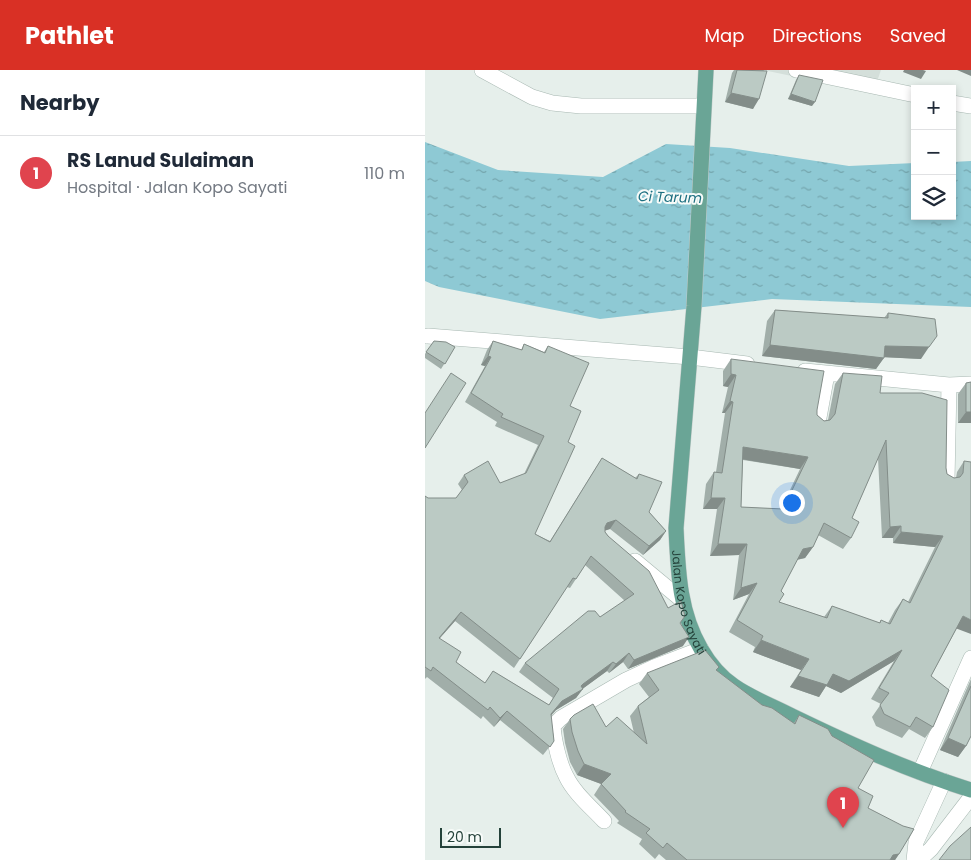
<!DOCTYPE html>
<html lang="en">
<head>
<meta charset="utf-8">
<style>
  :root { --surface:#fff; --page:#f6f6f7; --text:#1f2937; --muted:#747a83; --line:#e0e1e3; --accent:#d93025 }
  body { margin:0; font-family:Poppins,sans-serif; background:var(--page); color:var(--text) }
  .controls { position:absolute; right:15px; top:15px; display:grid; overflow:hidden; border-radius:0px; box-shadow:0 2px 8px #0003 }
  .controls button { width:45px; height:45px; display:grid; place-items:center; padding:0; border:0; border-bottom:1px solid var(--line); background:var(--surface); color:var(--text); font:25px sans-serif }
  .scale { position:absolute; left:15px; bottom:12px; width:61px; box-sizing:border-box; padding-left:5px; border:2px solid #24423a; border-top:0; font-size:14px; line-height:18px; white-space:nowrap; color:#24423a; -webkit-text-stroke:4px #f7fbf9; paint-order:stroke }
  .you { position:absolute; left:366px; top:432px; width:18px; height:18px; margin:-12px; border:4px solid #fff; border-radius:50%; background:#1a73e8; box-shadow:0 0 0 8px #1a73e833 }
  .badge { display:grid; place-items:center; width:32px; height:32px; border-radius:50%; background:var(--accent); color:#fff; font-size:16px; font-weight:700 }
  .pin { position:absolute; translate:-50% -41px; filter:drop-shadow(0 1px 2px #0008) }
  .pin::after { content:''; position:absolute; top:26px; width:18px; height:15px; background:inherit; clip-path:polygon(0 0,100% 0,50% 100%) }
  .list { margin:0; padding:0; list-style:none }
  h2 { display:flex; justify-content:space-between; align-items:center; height:65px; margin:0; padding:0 20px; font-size:21px }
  h2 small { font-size:16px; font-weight:400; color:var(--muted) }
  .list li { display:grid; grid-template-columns:32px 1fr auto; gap:15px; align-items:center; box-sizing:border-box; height:75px; padding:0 20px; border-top:1px solid var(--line) }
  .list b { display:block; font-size:19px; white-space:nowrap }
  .list p { margin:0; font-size:16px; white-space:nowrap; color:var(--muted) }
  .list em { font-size:16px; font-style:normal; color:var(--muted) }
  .icon { flex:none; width:28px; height:28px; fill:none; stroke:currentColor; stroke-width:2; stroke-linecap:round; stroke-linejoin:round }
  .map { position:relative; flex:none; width:546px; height:790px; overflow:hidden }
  header { display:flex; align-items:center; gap:30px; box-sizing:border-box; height:70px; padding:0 25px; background:var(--accent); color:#fff }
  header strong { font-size:24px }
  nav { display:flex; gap:28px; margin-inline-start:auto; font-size:18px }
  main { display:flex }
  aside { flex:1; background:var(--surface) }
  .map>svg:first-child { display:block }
  .built { fill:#d4dfda }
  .water { fill:url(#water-ripples) }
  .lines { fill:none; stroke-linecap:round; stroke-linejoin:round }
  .minor-casing { stroke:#a8b8b2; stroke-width:16 }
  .primary-casing { stroke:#c2cac8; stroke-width:16 }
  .minor { stroke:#fff; stroke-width:15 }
  .primary { stroke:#6aa596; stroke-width:15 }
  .wall { fill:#a1aea9; fill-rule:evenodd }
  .shaded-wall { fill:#838d89 }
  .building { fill:#bbcac4; stroke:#838d89; fill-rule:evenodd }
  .labels { text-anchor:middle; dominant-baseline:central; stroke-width:4; stroke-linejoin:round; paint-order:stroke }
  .street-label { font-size:12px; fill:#24423a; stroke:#f7fbf9 }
  .water-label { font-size:14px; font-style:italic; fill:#1c6f80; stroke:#f7fbf9 }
</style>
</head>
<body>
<header>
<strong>Pathlet</strong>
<nav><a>Map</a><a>Directions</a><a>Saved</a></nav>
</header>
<main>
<aside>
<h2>Nearby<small></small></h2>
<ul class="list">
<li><span class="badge" style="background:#e0444e">1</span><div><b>RS Lanud Sulaiman</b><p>Hospital · Jalan Kopo Sayati</p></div><em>110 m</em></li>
</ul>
</aside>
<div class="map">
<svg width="546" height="790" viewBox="0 0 546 790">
  <defs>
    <pattern id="water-ripples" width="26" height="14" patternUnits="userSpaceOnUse" patternTransform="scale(1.25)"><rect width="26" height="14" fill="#8ec9d4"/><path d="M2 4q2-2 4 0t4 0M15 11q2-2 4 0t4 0" fill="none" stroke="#74a5ad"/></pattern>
  </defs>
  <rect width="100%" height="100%" fill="#e6efeb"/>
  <!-- built -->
  <path class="built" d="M338,0H456L448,23Z"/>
  <!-- water -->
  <path class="water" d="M0,72L73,100L178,107L241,74L305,78L424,96L490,93V146H527V92L546,91V237L347,229L175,249L14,217L0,211Z"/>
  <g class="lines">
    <!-- minor casing -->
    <g class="minor-casing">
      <path id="minor" d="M57,0L107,27L127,33L156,36H278
        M371,0L490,25
        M527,33L546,36
        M3,266L265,287L322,294
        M380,301L524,315L546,314
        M393,353L402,304
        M522,410L524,315
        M210,491L257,530
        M495,702L546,588
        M179,751C166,737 149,723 141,706C134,693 129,670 128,656L136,648L201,610L229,597L276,579
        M489,790L491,772L519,711
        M494,790L506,779L546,727"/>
    </g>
    <!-- primary casing -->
    <g class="primary-casing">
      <g id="primary">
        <path id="s1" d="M281,0L269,236L251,458C253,500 254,542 276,579C284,593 296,607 309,616C326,628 348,636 367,646C425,674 484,701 546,720"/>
      </g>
    </g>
    <!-- minor -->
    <use href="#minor" class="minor"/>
    <!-- primary -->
    <use href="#primary" class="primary"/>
  </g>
  <!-- wall -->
  <path class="wall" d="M309,0H339L328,39L300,32L307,3Z
    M374,5L387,36L363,29L371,10Z
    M350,240L459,248L463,243L496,289L459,287L451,299L337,286L342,251Z
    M9,271L30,277L16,299L0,288V284Z
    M68,271L96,280L99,274L119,282L123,276L145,336L143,372L110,464L125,471L177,388L210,408L214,404L224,442L241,461L235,470L218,485L185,459L180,460V462L255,553L258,576L203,599L198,592L184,603L182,601L157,619L151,628L131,640L126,646L129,671L118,685L75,650L69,657L58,646L56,649L2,607L0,609V426L3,428H31L37,420L33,414L39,405L75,413L99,404L113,375L70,356L72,352L40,332L60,296L56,295L62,280ZM160,495L200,531L175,547L100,593L94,602L128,628L124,635L68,601L60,613L31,592L14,569L30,551L89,598L142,517L145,518Z
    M306,289L392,340V345L399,351L403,350L410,314L418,303L455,323L521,398L522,404L529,408H531L532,402L539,391L532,558L506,606L508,657L500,668L484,659L477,668L451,656L447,647L456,634L446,629L469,591L416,623L401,616L394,627L365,617L376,600L328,582L330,577L304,562L324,524L308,530L314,485L285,486L292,439H278L281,414L289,402H291L300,343H297L303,317L298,316V301ZM453,388L457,468H468V473L510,477L483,532L478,529L470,540L463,553L456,550L454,553L407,536L399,547L354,532L356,521L372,490L380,488L388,477L393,465L418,479L426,468L427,448ZM318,390L375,399L356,439L316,437Z
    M546,312V353H533V324L541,313Z
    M294,597L291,601L337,635L369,653L374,645L433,718L443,738L474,784L470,790H241L234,784L230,789L214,774L217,769L192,753L194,751L169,725L176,714L152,705L145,692L140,673L138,659L145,649L209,663L205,646L213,636L224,627L214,614L222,603Z
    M546,609V666L541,676L533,687L515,680Z"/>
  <!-- shaded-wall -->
  <path class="shaded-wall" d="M479,0H498L501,1L496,9L478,2Z
    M532,0H546V6Z
    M306,23L334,29L328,39L300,32Z
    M366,24L390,32L387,36L363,29Z
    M345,275L460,276L504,277L496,289L455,287L459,288L451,299L337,286Z
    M63,286L66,287L60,296L56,295Z
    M306,304L311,305L303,317L298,316Z
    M305,331L308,332L300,343H297Z
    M541,342H546V353H533Z
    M318,377L383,387L375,399L310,388Z
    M286,428H300L292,439H278Z
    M191,450L185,459L176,462L182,453Z
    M476,456L468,468H457L465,457Z
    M241,461L235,470L218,485L224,476Z
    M476,462L518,466L510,477L468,473Z
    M293,474H322L314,485L285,486Z
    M388,477L380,488L370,490L378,479Z
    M332,513L324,524L308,530L316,518Z
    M36,542L30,551L7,577L14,568Z
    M538,546L546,550V564L530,558Z
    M264,567L258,576L203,599L209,590Z
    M336,570L384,589L376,600L328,582Z
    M477,580L469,591L416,623L401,616L394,627L365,617L373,606L408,604Z
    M204,583L198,592L184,603L191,594Z
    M188,592L182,601L152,623L158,619L151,628L131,640L119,652L126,644L137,631L158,614Z
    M82,641L75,650L69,657L75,648Z
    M523,668L541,676L533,687L515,680Z
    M159,694L186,704L179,715L152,705Z
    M474,784L470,790H465L468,785Z"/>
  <!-- building -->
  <path class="building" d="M312,0L342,1L334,29L306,23Z
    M374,5L398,10L390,32L366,24Z
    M350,240L463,248V243L510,249L512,266L504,277L460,276L459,288L345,275Z
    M9,271L21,272L30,277L20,294L1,282Z
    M68,271L97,280L99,274L120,283L123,276L164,293L145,336L156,341L143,372L150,376L110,464L125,472L177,388L212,409L214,404L237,412L224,442L241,461L224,476L191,450L182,453L180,457V462L183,466L224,501L243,538L256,531L260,546L255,553L264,567L209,590L204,583L191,594L188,592L158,614L156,616L158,619L137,631L126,644L129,671L125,677L82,641L75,648L65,637L63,640L8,597L6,601L0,597V426L3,428H31L43,412L39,405L63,391L75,413L101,403L119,366L76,347L78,344L46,323L66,287L63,286ZM166,486L209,524L175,547L170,541H163L100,593L134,619L124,635L68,601L60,613L31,592L36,582L14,568L36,542L95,589L148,508L151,509Z
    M306,289L399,301L392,340V345L399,351L405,350L410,344L418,303L457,306L455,323H497L522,330L521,398L522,404L529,408L535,407L538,403L539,391L546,392V550L538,546L506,606L524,620L508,657L491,647L485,657L459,644L455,635L464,623L454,618L477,580L424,611L408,604L402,615L373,606L384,589L336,570L338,566L312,550L332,513L316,518L322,474H293L300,428H286L289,402L297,403L308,332L305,331L311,305L306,304ZM461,370L465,457L476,456V462L518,466L485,533L478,529L465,554L456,550L455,553L407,536L402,548L354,532L359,524L356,521L378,479L388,477L399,453L426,468L434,452L427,448ZM318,377L383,387L358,439L316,437Z
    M26,303L41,313L0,378V343Z
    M546,312V342H541V313Z
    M280,580L294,597L291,600L337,635L347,638L370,654L374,645L403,659L407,666L449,690L433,718L448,726L443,738L478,756L489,759L474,784L468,785L465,790H262L242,773L238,778L221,763L225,759L200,742L201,741L176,714L186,704L159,694L153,681L147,662L145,649L149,645L168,634L181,657L192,647L222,674L213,636L234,620L222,603Z
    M546,616V666L541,676L523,668Z
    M546,757V790H514L525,776Z"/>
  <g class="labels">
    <!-- street labels -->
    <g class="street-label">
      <text stroke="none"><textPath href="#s1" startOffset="535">Jalan Kopo Sayati</textPath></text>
    </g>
    <!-- water labels -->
    <g class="water-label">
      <text transform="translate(245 127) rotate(2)">Ci Tarum</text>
    </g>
  </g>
</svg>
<div class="controls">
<button>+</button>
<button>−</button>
<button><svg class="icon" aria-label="layers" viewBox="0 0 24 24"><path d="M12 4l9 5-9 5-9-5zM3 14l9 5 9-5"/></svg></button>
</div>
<div class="scale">20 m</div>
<div class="you"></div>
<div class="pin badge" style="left:418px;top:758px;background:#e0444e">1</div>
</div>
</main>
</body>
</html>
